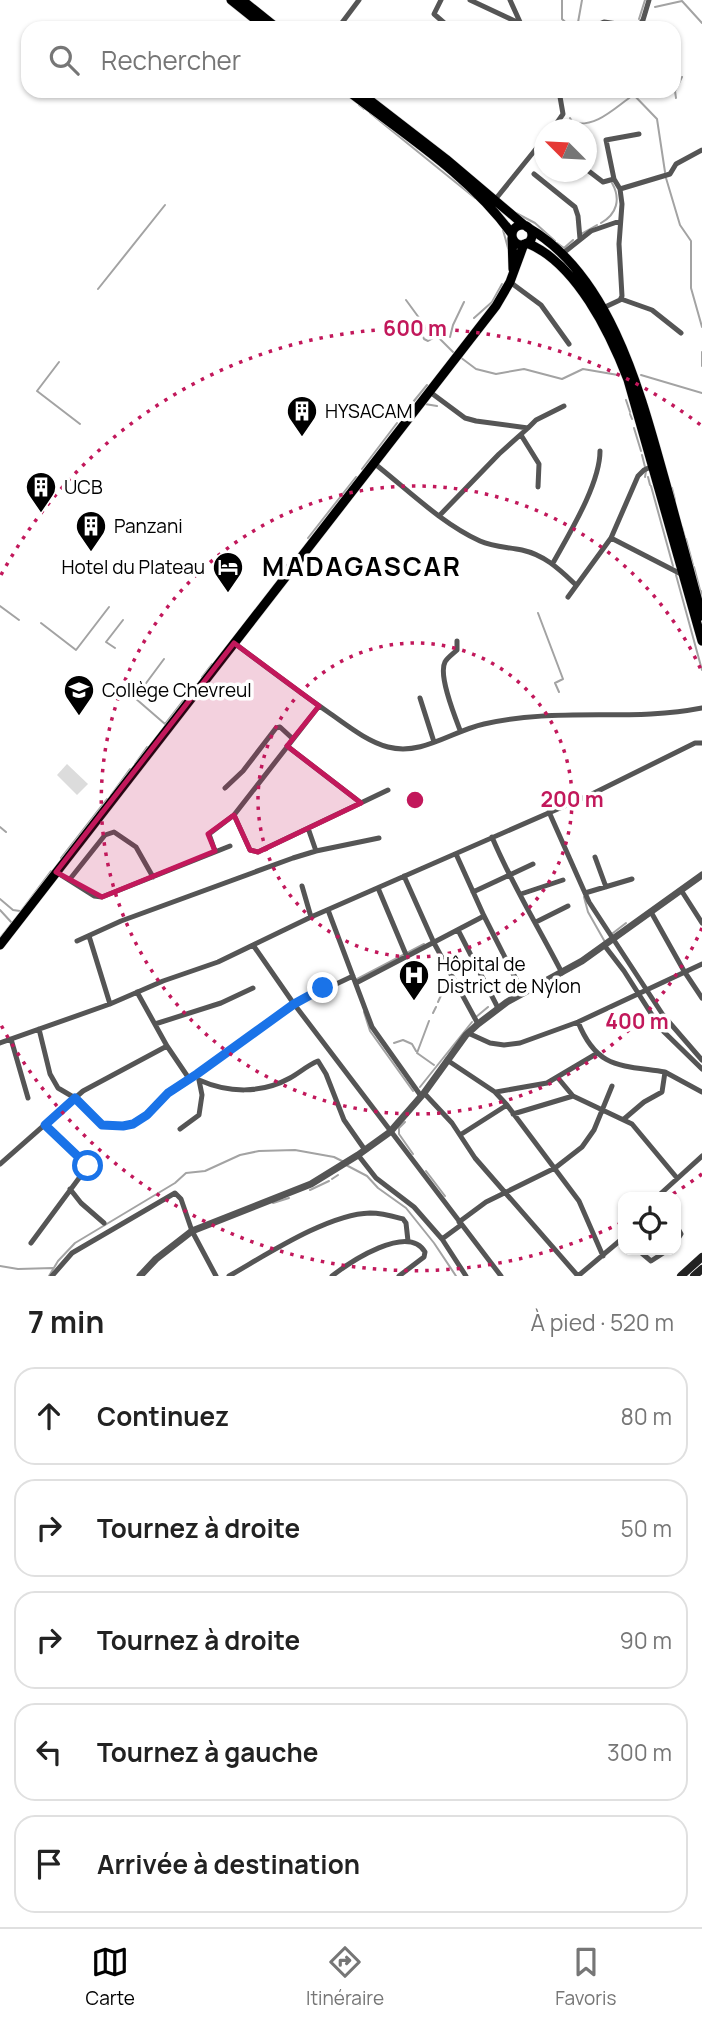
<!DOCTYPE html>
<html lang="fr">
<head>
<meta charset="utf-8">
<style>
  :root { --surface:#fff; --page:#f6f6f6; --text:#222; --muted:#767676; --line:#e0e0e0; --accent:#000 }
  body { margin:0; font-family:Manrope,sans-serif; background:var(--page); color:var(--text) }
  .controls { position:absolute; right:21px; bottom:21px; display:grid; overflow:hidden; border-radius:14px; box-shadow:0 2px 5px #0004 }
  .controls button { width:63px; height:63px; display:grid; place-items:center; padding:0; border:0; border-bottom:2px solid var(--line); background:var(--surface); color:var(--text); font:35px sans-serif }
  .compass { position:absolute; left:534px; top:119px; width:63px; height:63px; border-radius:50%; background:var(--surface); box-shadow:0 2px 5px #0004; rotate:294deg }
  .stop { position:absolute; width:21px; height:21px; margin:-16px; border:5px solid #1a73e8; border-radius:50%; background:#fff }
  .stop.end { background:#1a73e8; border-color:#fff; box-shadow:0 2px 7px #0008 }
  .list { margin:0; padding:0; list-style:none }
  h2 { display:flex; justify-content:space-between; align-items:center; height:91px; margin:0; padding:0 28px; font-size:30px }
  h2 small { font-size:23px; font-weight:400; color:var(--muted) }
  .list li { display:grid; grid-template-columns:46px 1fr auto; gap:21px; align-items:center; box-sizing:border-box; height:98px; margin:0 14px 14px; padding:0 14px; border:2px solid var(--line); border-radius:21px }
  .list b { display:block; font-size:26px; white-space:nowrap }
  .list em { font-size:23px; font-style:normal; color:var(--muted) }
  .icon { flex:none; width:38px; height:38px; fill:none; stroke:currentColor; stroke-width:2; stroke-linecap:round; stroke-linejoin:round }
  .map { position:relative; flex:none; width:702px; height:1276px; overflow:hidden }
  .search { position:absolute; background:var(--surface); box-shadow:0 2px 5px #0004; left:21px; right:21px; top:21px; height:77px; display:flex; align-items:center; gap:18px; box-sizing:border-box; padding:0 24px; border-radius:21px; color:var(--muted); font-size:26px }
  .sheet { height:651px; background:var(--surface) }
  nav { display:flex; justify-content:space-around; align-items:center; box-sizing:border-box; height:98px; border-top:2px solid var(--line); background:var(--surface); font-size:19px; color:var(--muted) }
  nav a { display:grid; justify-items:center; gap:4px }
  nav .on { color:var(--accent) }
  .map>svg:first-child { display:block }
  .green { fill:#dcdcdc }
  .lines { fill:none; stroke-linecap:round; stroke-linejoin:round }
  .stream { stroke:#a3a3a3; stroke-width:2 }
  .primary-casing { stroke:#dbdbdb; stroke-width:10 }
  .minor { stroke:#555; stroke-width:5 }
  .tertiary { stroke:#555; stroke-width:7 }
  .secondary { stroke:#222; stroke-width:8 }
  .primary { stroke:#000; stroke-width:9 }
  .route { stroke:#1a73e8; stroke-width:9 }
  .marked { fill:#c2185b; fill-opacity:0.2; stroke:#c2185b; stroke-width:5; stroke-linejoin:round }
  .ring { fill:none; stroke:#c2185b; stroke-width:3.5; stroke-dasharray:3.5 7 }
  .labels { text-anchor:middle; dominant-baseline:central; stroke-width:7; stroke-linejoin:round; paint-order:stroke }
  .poi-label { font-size:19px; fill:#000; stroke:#fff; text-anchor:start }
  .district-label { font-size:26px; font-weight:bold; letter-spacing:2px; fill:#000; stroke:#fff }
  .centre { fill:#c2185b; stroke:#fff; stroke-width:3.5 }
  .ring-label { font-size:21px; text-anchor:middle; font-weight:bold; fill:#c2185b; stroke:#fff; stroke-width:7; stroke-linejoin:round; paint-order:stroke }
</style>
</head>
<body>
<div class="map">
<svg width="702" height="1276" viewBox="0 0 702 1276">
  <rect width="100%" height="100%" fill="#fff"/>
  <!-- green -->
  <path class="green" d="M67,764L88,784L77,795L57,775Z"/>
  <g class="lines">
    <!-- stream -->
    <path class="stream" d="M562,0V19L572,28
      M655,7L682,1L702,23
      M639,19L645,0
      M612,26L617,28
      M577,28L582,0
      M630,91L657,119L665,172
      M676,98L675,91L682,77
      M359,105L364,109
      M370,113L475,198
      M570,118L573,123C597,127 613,109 632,96
      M666,178L680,225L691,241V288L702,327
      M516,213L535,223L555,241
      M601,223C617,214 621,199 612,183
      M503,230L508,248
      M581,234L597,225
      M557,243L564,248L573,240
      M98,289L165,205
      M406,300L425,326L422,334L424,339L428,341L437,336L453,352
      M474,318L492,302L502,284
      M450,337L453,325L464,302
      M702,352V366
      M460,357L476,369L496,374L524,369L562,379L583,369L618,375
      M59,362L37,391L80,424
      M641,375L702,393
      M626,400L630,412
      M425,404L437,406
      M409,407L427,385
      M630,414L632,419
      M403,415L409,408
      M634,428L641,451
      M642,455L646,471L645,477
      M362,469L397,423
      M648,477L650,485
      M651,486L673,566
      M672,488L675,500
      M682,527L685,538
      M308,538L356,477
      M686,539L693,565
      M694,567L700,590
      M676,575L702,670
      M278,577L294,556
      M701,591L702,596
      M0,606L19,620
      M538,613L563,679L555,683L559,692
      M41,623L76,650L109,607
      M115,648L106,642L123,620
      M164,659L135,698L165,724L196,684
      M202,677L212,664
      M135,764L147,747
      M111,795L130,769
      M0,827L6,832
      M61,858L107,799
      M584,897L588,912L605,942
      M0,899L13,910L20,911
      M0,910L12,923L0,938
      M21,911L51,871
      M613,933L626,923
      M357,979L424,944
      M438,1002L448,980
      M364,1012L370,1031L413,1091
      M433,1013L436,1007
      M476,1017L488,1007
      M429,1021L417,1053L434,1065
      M394,1043L403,1040L412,1044L416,1051
      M420,1087L472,1022
      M405,1122L399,1128V1134L413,1154
      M346,1165L367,1176L378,1188L406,1208L434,1243L456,1276
      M426,1171L445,1196
      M332,1179L338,1175
      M310,1190L329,1181
      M273,1203L289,1198
      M0,1266L18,1269L53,1268
      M49,1276L58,1261L75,1243L175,1183L186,1173L205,1171L240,1155L259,1151L295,1150L334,1157L342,1161"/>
    <!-- primary casing -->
    <g class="primary-casing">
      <path id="primary" d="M231,0L266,28
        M242,0L277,28
        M348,91C405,135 469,175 512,234
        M358,91L446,159L524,225
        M512 235a10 10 0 1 1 20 0a10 10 0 1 1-20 0Z
        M527,227C610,274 640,391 664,477C677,523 689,569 702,616
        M512,238L513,269
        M527,243C576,263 610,333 628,380L702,641
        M0,945L496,306L510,282L524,244"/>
    </g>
    <!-- minor -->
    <path class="minor" d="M441,0L434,14L450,28
      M470,0L521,24L523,28
      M510,0L520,22
      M338,28L359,0
      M590,28L604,22L638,27L643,20L649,0
      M552,130L563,114L559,91
      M586,169L603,182L614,179
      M534,174L575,207L578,216L580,239
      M620,189L670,174L676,164L702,150
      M494,201L544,139
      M562,254L591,231L620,221
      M510,282L541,305L569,344
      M621,299L652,310L681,333
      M603,308L620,300L622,296L619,244L622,204L620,189L614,179L606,140L639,134
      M430,392L465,418L476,421L528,428L536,420L564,406
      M521,435L539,464L538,487
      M375,464C408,490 441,523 480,541C493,547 508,547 522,550C545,555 560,570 576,585
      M439,516L499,454L528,428
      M611,538L683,575
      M553,563C569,534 600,484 600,451
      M568,597L611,538L638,476L644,470L653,466
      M457,641V650C454,653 447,658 445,662C438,675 455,717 460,730
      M234,643C265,666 296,690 328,712C347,725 366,741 388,747C422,756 452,731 484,724C556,707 631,722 702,708
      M420,698L434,742
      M287,746L361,803
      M225,788L243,771L276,728L280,727L293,739
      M549,812L589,902L663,1015L702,1060
      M234,815L250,850L258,852L388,790
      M308,828L316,851
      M492,837C512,885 539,928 562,973
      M215,851L209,834L234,815L319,706
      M456,854L484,916L523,993
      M595,857L606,887
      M56,872L94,896L102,897L230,846
      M404,876L434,943L478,1024
      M70,879L105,835L114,832L136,847L153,877
      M302,886L311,917
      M378,888L407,957
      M681,890L702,923
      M473,892L533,864
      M585,893L632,879
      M521,894L563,880
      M328,910L372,1027L421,1096
      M651,912L684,971L702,998
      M536,922L568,906
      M458,930L498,1008
      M89,936L110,1004
      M77,941L121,921L293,858L316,851L379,838
      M253,945L294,1004L501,1276
      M604,945L624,971L661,1029L702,1069
      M356,983L484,916
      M578,1022C597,1069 620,1065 665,1072L662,1092L644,1102L624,1119
      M155,1024L221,1003L253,988
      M39,1029L50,1074L58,1088L75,1098L102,1125L123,1127L139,1121L168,1093L197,1075L294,1004L353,976
      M468,1033L490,1043L504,1045L520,1043L578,1022L702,964
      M11,1039L28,1098
      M0,1043L110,1004L163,981L218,962L311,917L592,794L695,743H702
      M167,1046L190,1080
      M447,1060L495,1092L507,1105L579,1201L603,1256
      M665,1072L702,1092
      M558,1078L573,1096
      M199,1080C228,1093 261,1094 290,1078C299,1073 308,1065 318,1061L326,1074L344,1120L365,1150
      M496,1092L547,1083L596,1054
      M424,1093L452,1123L475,1158L578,1276L623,1238
      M513,1114L573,1096L632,1124L677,1178
      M180,1129L199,1115L202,1095L199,1080
      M460,1135L507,1105
      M358,1155L376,1178L414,1207L442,1239L466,1276
      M0,1164L83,1091L167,1046L137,992
      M70,1189L81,1203L104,1223
      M657,1197L702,1156
      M459,1222L486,1202L555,1168L582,1147L594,1130L612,1086
      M676,1225L681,1234L676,1242
      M442,1239L461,1225
      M31,1243L88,1166L45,1125
      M638,1250L651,1261L668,1250
      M52,1276L72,1253L175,1193L181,1199L192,1231L216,1276
      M229,1276C266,1255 328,1214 370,1213C382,1213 392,1216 403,1219L406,1223L408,1241
      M332,1276C350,1262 408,1223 425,1252L424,1257L399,1276"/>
    <!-- tertiary -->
    <path class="tertiary" d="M140,1276L156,1259L192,1231L311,1184L358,1155L390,1132L424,1093L466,1035L478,1024L507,1002L582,961L702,875"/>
    <!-- secondary -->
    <path class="secondary" d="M681,1276L702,1257
      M694,1276L702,1269"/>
    <!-- primary -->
    <use href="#primary" class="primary"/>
  </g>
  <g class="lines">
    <!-- route -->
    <path class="route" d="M88,1166L45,1125L75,1098L102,1125L123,1126L133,1124L147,1115L168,1093L197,1074L294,1004L323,988"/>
  </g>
  <!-- marked area -->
  <path class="marked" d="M234,643L319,706L287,746L361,803L258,852L250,850L234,815L208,834L215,851L102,897L56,872Z"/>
  <!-- distance rings -->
  <g class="ring">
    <circle cx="415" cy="800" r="157"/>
    <path d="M702 928A314 314 0 1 1 702 672"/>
    <path d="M702 1174A471 471 0 0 1 668 1197M621 1223A471 471 0 0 1 1 1025M1 575A471 471 0 0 1 702 426"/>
  </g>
  <!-- icons -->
  <defs>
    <g id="building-pin" transform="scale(1.575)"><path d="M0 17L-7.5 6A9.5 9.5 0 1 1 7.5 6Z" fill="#000" stroke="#fff"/><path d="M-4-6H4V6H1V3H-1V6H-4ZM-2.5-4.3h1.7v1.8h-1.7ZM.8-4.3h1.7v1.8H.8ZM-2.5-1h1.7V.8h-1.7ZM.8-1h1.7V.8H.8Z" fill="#fff"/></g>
    <g id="hotel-pin" transform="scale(1.575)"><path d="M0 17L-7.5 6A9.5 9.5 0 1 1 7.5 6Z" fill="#000" stroke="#fff"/><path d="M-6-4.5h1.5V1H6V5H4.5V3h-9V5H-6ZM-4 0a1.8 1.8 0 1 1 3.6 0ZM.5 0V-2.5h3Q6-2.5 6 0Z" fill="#fff"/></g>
    <g id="school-pin" transform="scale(1.575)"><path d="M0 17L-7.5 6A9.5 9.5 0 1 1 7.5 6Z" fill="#000" stroke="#fff"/><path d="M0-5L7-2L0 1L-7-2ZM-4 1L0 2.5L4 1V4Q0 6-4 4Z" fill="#fff"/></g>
    <g id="hospital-pin" transform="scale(1.575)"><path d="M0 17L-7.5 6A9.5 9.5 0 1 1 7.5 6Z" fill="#000" stroke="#fff"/><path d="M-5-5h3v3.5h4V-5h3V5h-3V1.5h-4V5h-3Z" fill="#fff"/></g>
  </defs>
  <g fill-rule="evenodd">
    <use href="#building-pin" x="302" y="411"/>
    <use href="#building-pin" x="41" y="487"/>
    <use href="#building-pin" x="91" y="526"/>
    <use href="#hotel-pin" x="228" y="567"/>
    <use href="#school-pin" x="79" y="690"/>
    <use href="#hospital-pin" x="414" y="975"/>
  </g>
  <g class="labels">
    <!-- poi labels -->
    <g class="poi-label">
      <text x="325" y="411">HYSACAM</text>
      <text x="64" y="487">UCB</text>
      <text x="114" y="526">Panzani</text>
      <text x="205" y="567" text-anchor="end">Hotel du Plateau</text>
      <text x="102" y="690">Collège Chevreul</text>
      <text x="437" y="964">Hôpital de<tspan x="437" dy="22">District de Nylon</tspan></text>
    </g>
    <!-- district labels -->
    <g class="district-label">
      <text x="362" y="566">MADAGASCAR</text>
    </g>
  </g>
  <circle cx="415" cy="800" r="10" class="centre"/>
  <g class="ring-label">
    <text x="415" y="336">600 m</text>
    <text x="572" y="807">200 m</text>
    <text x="637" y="1029">400 m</text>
  </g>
</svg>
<div class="controls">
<button><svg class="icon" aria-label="locate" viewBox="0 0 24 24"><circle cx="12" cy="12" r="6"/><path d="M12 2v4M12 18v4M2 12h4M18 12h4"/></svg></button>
</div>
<svg class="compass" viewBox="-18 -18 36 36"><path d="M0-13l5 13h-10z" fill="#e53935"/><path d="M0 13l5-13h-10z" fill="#767676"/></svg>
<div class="stop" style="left:88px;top:1166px"></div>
<div class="stop end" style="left:323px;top:988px"></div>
<div class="search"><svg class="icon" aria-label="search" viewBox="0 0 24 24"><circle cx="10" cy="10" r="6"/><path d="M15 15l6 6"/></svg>Rechercher</div>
</div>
<section class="sheet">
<h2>7 min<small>À pied · 520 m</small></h2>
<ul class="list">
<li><svg class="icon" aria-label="ahead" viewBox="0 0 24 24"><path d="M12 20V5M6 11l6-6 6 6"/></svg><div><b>Continuez</b></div><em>80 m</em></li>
<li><svg class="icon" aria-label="right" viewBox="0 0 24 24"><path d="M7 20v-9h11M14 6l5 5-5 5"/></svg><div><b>Tournez à droite</b></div><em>50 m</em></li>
<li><svg class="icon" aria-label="right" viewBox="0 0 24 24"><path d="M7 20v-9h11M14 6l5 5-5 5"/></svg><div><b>Tournez à droite</b></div><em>90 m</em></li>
<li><svg class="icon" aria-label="left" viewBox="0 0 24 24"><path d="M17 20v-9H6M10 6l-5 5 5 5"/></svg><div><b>Tournez à gauche</b></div><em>300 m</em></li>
<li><svg class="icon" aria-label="arrive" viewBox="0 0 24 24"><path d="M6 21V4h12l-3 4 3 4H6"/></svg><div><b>Arrivée à destination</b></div></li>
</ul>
</section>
<nav>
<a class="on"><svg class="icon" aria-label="map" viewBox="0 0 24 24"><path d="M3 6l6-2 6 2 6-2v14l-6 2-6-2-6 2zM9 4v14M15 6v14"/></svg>Carte</a>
<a><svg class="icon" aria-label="directions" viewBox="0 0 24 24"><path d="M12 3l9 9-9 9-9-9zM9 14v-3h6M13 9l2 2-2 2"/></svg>Itinéraire</a>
<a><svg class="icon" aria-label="saved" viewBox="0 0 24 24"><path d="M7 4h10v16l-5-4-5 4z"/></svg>Favoris</a>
</nav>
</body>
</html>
